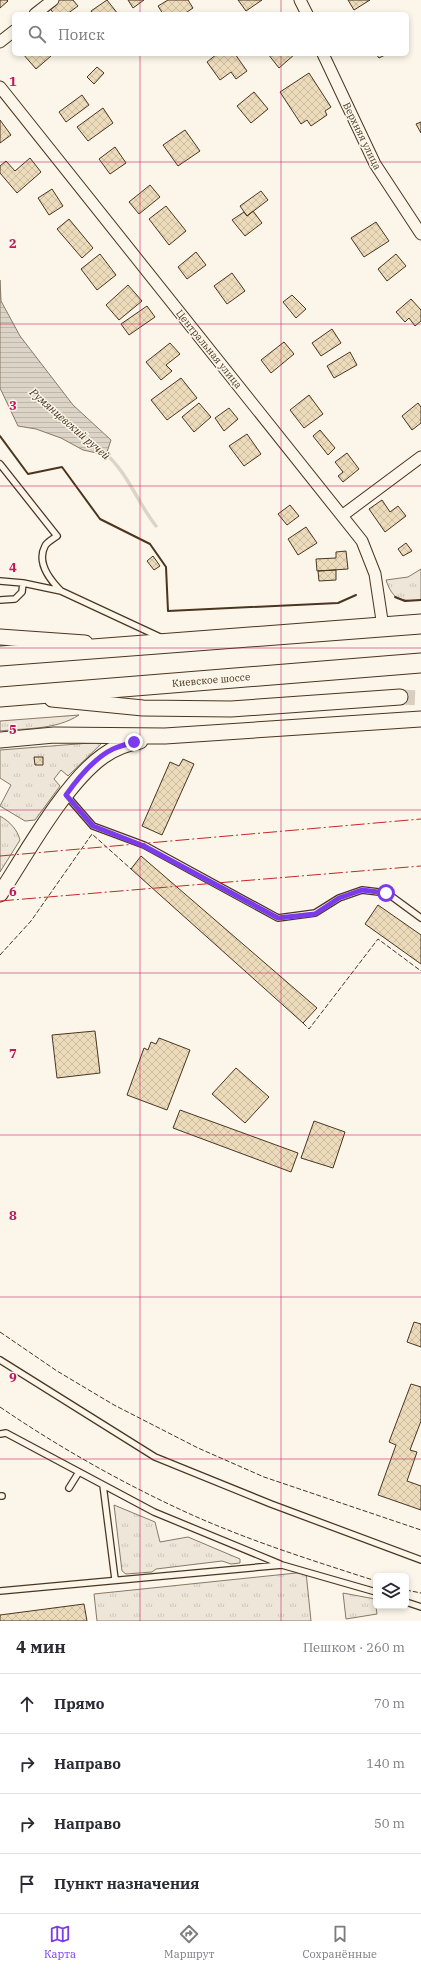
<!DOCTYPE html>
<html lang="ru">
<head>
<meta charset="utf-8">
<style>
  :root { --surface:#fff; --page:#f7f7f7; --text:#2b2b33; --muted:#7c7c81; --line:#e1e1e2; --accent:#7c3aed }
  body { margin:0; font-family:"IBM Plex Serif",serif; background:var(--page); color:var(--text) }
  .controls { position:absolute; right:12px; bottom:12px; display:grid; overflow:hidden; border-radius:6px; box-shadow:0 2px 6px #0003 }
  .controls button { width:36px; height:36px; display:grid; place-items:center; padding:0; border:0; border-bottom:1px solid var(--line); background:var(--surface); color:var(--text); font:20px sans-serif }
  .stop { position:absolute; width:12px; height:12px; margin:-9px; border:3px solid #7c3aed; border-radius:50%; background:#fff }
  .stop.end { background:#7c3aed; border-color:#fff; box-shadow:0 1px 4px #0008 }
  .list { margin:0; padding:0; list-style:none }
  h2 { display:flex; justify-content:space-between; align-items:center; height:52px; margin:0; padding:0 16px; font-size:17px }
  h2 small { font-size:13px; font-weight:400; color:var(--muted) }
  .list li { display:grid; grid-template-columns:26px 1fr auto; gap:12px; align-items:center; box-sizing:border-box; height:60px; padding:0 16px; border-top:1px solid var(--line) }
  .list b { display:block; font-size:15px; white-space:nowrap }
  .list em { font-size:13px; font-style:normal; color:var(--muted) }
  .icon { flex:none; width:22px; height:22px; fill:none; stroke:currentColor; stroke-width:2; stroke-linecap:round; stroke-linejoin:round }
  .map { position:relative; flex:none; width:421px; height:1621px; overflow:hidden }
  .search { position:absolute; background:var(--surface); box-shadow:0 2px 6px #0003; left:12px; right:12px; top:12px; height:44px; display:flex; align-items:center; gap:10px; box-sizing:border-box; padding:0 14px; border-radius:6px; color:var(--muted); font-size:15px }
  .sheet { height:292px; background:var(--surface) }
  nav { display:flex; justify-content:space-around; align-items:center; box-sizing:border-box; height:56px; border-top:1px solid var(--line); background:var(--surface); font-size:11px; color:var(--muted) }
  nav a { display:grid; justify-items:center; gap:2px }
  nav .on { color:var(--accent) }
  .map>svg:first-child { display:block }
  .grass { fill:url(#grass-tufts); stroke:#887966 }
  .water { fill:url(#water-rules); stroke:#887966 }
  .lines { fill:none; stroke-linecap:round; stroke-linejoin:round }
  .stream { stroke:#dcd4c6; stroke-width:3.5 }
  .building { fill:url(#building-cross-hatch); stroke:#4a3520 }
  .secondary-tunnel { stroke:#d8cfc1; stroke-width:15; stroke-dasharray:15 8; stroke-linecap:butt }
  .lane-casing { stroke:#4a3520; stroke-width:8 }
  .street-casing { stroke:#4a3520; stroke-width:13 }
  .secondary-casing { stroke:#4a3520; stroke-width:17 }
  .highway-casing { stroke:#4a3520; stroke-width:21 }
  .lane { stroke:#fbf6e9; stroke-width:5.5 }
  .street { stroke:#fbf6e9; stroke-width:11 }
  .secondary { stroke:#fbf6e9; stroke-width:15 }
  .highway { stroke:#fbf6e9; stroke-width:19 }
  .fence { stroke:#4a3520; stroke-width:1; stroke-dasharray:5 2; stroke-linecap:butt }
  .wall { stroke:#4a3520; stroke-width:2 }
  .power { stroke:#c62828; stroke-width:1; stroke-dasharray:14 3 2 3; stroke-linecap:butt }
  .route { stroke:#7c3aed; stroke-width:5 }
  .grid { fill:none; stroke:#c2185b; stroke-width:1; stroke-opacity:0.55 }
  .labels { text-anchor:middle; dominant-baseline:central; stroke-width:3; stroke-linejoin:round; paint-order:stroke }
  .street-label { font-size:10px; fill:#4a3520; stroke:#fbf6e9 }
  .water-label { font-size:11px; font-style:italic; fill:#4a3520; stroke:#fbf6e9 }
  .grid-label { font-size:13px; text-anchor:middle; font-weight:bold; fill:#c2185b; stroke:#fbf6e9; stroke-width:3; stroke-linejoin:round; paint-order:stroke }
</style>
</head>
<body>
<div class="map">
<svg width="421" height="1621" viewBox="0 0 421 1621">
  <defs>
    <pattern id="grass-tufts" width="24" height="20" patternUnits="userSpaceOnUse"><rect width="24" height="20" fill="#ede6d9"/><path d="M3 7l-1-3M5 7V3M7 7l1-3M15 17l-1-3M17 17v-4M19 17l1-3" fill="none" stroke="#cdc6ba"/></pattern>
    <pattern id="water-rules" width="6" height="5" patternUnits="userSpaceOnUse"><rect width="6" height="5" fill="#dcd4c6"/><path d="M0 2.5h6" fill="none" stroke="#beb7aa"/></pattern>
    <pattern id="building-cross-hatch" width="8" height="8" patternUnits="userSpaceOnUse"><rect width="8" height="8" fill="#ecdcbc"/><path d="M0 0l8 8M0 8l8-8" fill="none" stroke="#ccbda1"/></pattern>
  </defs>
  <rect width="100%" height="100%" fill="#fbf6e9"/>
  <!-- grass -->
  <path class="grass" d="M421,569V600C401,601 393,601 386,580L408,577Z
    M79,715C56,730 27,728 0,731V721Z
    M103,742L68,776L61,770L54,779L60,786L35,820L25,821L0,806L11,785L0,778V750Z
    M0,816C10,822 17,829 20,840L0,872Z
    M114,1505L155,1522L160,1542L188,1537L240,1559V1563L231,1564L222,1561L156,1569L152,1572L126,1574L122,1571Z
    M306,1572L311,1621H97L94,1594Z
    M343,1593L375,1599L377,1614L346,1619Z"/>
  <!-- water -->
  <path class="water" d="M0,280L1,301L20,336L73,405L111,440L106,455L83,450L61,438L36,429L18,426L0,388Z"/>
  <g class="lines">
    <!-- stream -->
    <path class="stream" d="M104,452C128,473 137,502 156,526"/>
  </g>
  <!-- building -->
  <path class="building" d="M0,0H7L8,1L0,8Z
    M58,0H73L78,6L67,14H54L49,7Z
    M107,0L118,14H93L91,11Z
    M128,0H144L133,8Z
    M168,0H188L193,8L184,14H163L158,6Z
    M238,0H262L246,11Z
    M348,0H370L354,10Z
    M23,54H50L51,56L36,69Z
    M217,54H235L247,71L236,79L231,72L220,80L207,62Z
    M268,54H295L279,68Z
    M376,54H387L379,58Z
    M97,67L104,73L94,84L87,77Z
    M309,73L331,107L325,111L327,115L311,126L307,120L301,124L280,92Z
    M254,92L268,109L251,123L237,106Z
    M82,95L89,105L66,122L59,112Z
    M103,108L113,123L88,141L77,127Z
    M0,120L11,135L0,143Z
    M421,122V133L416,124Z
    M185,130L200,151L178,166L163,145Z
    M115,147L126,163L110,174L99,159Z
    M30,158L41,172L17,193L0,173V166L6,161L15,171Z
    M150,185L160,197L139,214L129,202Z
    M52,189L63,206L49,215L38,198Z
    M261,191L268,200L247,216L240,206Z
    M166,206L186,231L169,245L149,219Z
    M253,211L262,223L245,236L232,220L244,212L247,216Z
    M69,219L93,248L82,258L57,229Z
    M376,222L389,241L364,257L351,238Z
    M196,252L206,265L187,279L178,267Z
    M100,254L116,275L97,290L81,269Z
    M396,254L406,266L387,281L378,269Z
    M232,273L245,291L227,304L214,286Z
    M128,285L142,301L119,320L106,305Z
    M292,295L306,309L296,318L283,302Z
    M411,299L421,310V321L415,326L409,318L405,322L396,312Z
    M147,306L155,317L129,335L121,324Z
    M332,329L341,343L321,356L312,343Z
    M284,342L294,354L271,373L261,360Z
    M170,343L180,354L166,365L172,371L161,380L146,362Z
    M350,352L357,365L334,378L327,366Z
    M181,378L197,398L167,420L151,400Z
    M309,395L323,414L304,428L290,410Z
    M199,403L211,417L194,432L182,417Z
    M418,403L421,407V423L412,430L402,416Z
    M229,408L238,419L224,431L215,418Z
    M320,430L335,448L328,455L313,436Z
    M247,434L261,454L244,466L229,446Z
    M347,453L359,469L343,482L338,476L343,472L335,462Z
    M382,500L390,512L398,506L406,516L385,532L369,509Z
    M290,505L299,516L287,525L278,514Z
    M306,527L317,543L298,555L288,539Z
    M406,543L412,551L403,556L398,549Z
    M346,551L348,569L317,571L316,559L336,558V552Z
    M153,556L160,566L154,570L147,561Z
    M336,570V580L319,581L318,571Z
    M34,757H43V765H35Z
    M183,759L194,764L162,835L142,826L170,762L179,766Z
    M141,856L317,1008L303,1023L131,869Z
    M378,905L421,935V964L365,924Z
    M95,1031L100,1073L57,1078L52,1035Z
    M159,1038L190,1050L167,1110L127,1095L144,1048L148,1050L151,1042L156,1044Z
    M236,1068L269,1097L245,1123L212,1094Z
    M180,1110L298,1153L291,1172L173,1128Z
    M314,1121L345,1132L333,1168L301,1158Z
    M414,1322L421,1324V1347L407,1342Z
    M411,1384L421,1387V1421L410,1450L417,1452L407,1481L421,1486V1510L378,1495L396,1445L389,1442Z
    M84,1604L87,1621H0V1615Z"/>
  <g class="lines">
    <!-- secondary-tunnel -->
    <path class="secondary-tunnel" d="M400,697L421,698"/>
    <!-- lane casing -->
    <g class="lane-casing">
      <path id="lane" d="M0,464L57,536C53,539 47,542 45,546C36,563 50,580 61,591
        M0,581L23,583L61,591L162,638
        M0,600L15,599L22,592L23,583
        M66,795L93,826L144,845L278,918L315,913L339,898L362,890L387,893L421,918
        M0,1360L155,1457L271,1504L421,1560
        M0,1434L6,1433L154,1512L280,1564
        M103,1485L115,1579
        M69,1488L79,1472
        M0,1496H2
        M0,1591L282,1565L376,1592
        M406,1602L421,1607"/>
    </g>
    <!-- street casing -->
    <g class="street-casing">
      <path id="street" d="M300,0L307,14
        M35,14L53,0
        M0,42L14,31
        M323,54L375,164L421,234
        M0,87L362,541L375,574L383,627
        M343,515L421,457"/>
    </g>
    <!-- secondary casing -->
    <g class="secondary-casing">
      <path id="secondary" d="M0,637L85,643
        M52,699L143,708L231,709L400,697
        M0,740L54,735L165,736L421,719
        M0,894C26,854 65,783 103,756C114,748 127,743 140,741"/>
    </g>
    <!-- highway casing -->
    <g class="highway-casing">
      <path id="highway" d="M0,656L421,624
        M0,697L421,663"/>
    </g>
    <!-- lane -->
    <use href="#lane" class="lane"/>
    <!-- street -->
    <use href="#street" class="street"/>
    <!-- secondary -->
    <use href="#secondary" class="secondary"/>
    <!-- highway -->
    <use href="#highway" class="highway"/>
    <!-- fence -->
    <path class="fence" d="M0,955L31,921L92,834L131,869
      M303,1023L309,1029L378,939L421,971
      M0,1332L57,1371L114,1405L198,1448L264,1477L421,1530
      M0,1407C60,1448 124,1484 190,1514C250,1541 314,1561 376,1581
      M406,1590L421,1593"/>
    <!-- wall -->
    <path class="wall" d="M0,436L28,474L62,467L100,519L150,544L166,567L168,611L338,603L356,595
      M395,597L405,601L421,600"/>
    <!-- power -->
    <path class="power" d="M0,856L421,819
      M0,901L421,866"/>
  </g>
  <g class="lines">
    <!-- route -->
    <path class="route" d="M134,742C127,744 120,746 113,749C94,758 78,778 66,795L93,826L144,846L278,918L315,914L339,898L362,890L386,893"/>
  </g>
  <!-- grid -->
  <path class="grid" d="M140,0V14M281,0V14M140,54V1621M281,54V1621M0,162H421M0,324H421M0,486H421M0,648H421M0,810H421M0,973H421M0,1135H421M0,1297H421M0,1459H421"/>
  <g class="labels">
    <!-- street labels -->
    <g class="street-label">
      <text transform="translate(362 136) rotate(64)">Верхняя улица</text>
      <text transform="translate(209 349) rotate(51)">Центральная улица</text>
      <text transform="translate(211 680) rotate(-5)">Киевское шоссе</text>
    </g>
    <!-- water labels -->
    <g class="water-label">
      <text transform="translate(70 424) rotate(41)">Румянцевский ручей</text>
    </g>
  </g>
  <g class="grid-label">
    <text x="13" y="86">1</text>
    <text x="13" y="248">2</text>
    <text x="13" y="410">3</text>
    <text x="13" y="572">4</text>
    <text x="13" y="734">5</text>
    <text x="13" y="896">6</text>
    <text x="13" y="1058">7</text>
    <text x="13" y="1220">8</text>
    <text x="13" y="1382">9</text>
  </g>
</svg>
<div class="controls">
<button><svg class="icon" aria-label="layers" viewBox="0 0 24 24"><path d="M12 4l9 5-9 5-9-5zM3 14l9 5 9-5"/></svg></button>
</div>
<div class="stop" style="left:386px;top:893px"></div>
<div class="stop end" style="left:134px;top:742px"></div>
<div class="search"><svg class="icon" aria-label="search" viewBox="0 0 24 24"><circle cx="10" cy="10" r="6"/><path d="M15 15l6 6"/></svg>Поиск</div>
</div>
<section class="sheet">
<h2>4 мин<small>Пешком · 260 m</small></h2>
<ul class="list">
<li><svg class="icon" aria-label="ahead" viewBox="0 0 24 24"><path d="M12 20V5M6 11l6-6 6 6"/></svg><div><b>Прямо</b></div><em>70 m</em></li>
<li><svg class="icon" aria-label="right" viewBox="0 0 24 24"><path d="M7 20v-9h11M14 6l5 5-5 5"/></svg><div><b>Направо</b></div><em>140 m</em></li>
<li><svg class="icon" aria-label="right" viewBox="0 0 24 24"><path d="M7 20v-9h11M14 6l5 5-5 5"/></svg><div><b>Направо</b></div><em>50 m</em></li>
<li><svg class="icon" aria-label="arrive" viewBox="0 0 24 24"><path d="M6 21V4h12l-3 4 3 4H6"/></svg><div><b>Пункт назначения</b></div></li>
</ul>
</section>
<nav>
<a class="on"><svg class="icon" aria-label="map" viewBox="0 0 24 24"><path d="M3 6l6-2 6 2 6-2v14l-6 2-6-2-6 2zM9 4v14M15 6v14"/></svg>Карта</a>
<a><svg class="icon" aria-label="directions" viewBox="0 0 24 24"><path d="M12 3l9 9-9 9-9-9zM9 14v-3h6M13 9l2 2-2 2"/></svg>Маршрут</a>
<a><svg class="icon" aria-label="saved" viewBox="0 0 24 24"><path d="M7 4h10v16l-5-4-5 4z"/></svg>Сохранённые</a>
</nav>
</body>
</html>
